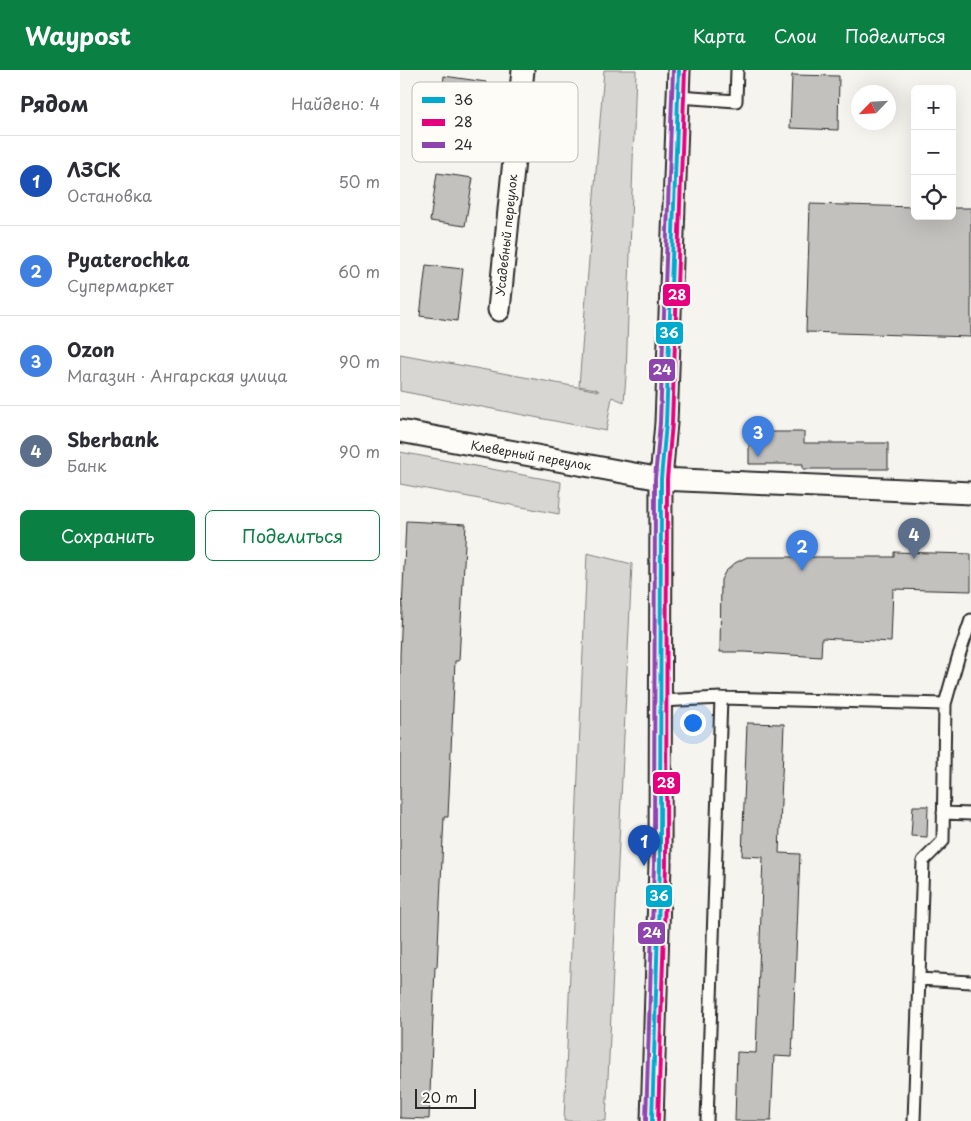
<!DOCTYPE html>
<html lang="ru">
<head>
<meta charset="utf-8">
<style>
  :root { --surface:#fff; --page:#f2f2f3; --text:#2b2b33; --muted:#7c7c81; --line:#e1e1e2; --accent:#0b8043 }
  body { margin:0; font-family:"Playpen Sans",sans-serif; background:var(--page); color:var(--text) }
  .controls { position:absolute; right:15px; top:15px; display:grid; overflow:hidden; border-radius:8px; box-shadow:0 5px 20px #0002 }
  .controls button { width:45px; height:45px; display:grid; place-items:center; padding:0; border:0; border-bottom:1px solid var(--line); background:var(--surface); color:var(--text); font:25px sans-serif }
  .compass { position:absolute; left:451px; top:15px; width:45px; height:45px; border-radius:50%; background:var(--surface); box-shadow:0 5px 20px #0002; rotate:245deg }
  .scale { position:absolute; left:15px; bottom:12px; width:61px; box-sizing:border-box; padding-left:5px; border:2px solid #2b2b2b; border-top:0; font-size:14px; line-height:18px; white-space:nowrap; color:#2b2b2b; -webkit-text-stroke:4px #fdfcf7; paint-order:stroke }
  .you { position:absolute; left:292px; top:652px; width:18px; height:18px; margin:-12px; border:4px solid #fff; border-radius:50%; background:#1a73e8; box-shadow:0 0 0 8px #1a73e833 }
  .badge { display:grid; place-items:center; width:32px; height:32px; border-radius:50%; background:var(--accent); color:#fff; font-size:16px; font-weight:700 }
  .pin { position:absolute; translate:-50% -41px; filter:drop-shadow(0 1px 2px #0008) }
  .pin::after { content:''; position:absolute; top:26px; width:18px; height:15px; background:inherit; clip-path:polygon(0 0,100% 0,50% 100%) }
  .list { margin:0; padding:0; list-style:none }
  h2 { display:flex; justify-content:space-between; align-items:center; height:65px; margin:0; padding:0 20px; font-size:21px }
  h2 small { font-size:16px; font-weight:400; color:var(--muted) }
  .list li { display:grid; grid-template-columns:32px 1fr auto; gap:15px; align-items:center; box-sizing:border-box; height:90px; padding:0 20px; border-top:1px solid var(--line) }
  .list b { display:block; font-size:19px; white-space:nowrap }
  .list p { margin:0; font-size:16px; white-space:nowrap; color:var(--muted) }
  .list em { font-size:16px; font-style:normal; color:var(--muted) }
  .actions { display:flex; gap:10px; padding:15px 20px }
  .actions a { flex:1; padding:11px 0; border:1px solid var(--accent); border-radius:8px; text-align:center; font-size:18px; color:var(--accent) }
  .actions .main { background:var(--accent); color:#fff }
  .icon { flex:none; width:28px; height:28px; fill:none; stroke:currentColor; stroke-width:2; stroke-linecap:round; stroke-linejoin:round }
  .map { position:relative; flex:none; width:571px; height:1051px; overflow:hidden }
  header { display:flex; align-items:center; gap:30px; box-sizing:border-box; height:70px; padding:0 25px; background:var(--accent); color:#fff }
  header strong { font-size:24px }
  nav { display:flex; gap:28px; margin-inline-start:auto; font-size:18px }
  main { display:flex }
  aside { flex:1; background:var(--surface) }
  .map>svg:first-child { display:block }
  .green { fill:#d7d6d2; stroke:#81807e }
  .building { fill:#c2c1be; stroke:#2b2b2b }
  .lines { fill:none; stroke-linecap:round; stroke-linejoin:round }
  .service-casing { stroke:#2b2b2b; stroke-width:15 }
  .minor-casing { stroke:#2b2b2b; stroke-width:25 }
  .service { stroke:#fdfcf7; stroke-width:11 }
  .minor { stroke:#fdfcf7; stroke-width:21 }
  .bus-1-casing { stroke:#fdfcf7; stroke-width:8 }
  .bus-2-casing { stroke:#fdfcf7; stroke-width:8 }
  .bus-3-casing { stroke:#fdfcf7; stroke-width:8 }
  .bus-1 { stroke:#00a9ce; stroke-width:4 }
  .bus-2 { stroke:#e5007d; stroke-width:4 }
  .bus-3 { stroke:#8e44ad; stroke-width:4 }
  .labels { text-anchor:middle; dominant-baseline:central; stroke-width:4.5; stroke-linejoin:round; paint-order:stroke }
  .street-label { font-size:12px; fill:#2b2b2b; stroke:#fdfcf7 }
  .key { fill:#fdfcf7; stroke:#bebdba; stroke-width:1 }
  .key-label { font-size:14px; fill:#2b2b2b }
  .line-badge { stroke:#fdfcf7; stroke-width:2 }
  .badge-label { font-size:14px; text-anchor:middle; font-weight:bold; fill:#fff }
</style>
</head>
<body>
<header>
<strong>Waypost</strong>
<nav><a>Карта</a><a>Слои</a><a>Поделиться</a></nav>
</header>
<main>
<aside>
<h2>Рядом<small>Найдено: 4</small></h2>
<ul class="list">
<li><span class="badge" style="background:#1a4fb4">1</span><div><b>ЛЗСК</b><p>Остановка</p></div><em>50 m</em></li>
<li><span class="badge" style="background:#3f7fe0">2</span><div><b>Pyaterochka</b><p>Супермаркет</p></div><em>60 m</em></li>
<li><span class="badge" style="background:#3f7fe0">3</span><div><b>Ozon</b><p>Магазин · Ангарская улица</p></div><em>90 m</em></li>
<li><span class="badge" style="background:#5c6f8a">4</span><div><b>Sberbank</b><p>Банк</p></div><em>90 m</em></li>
</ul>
<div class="actions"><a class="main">Сохранить</a><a>Поделиться</a></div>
</aside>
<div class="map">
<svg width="571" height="1051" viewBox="0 0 571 1051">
  <rect width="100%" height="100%" fill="#f5f4ef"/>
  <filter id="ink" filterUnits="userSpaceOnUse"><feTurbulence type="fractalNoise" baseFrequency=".02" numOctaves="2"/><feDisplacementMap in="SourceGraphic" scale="10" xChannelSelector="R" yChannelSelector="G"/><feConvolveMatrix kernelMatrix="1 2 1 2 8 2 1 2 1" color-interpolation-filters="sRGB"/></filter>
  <g filter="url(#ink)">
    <!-- green -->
    <path class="green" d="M204,0H236L226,306L224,332L212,327L206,361L0,321V284L199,321L196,319L179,316Z
      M0,382L161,412L159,444L0,414Z
      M187,483L232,494L206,1051H164Z"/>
    <!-- building -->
    <path class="building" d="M392,5L439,6L438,60L390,58Z
      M44,6L86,12L79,64L38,59Z
      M37,103L73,108L65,156L30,151Z
      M410,134L515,137V146H552V138H571V267L406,262Z
      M26,195L63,199L57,251L20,246Z
      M349,362H404V373H488V399H403V394H349Z
      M6,451L66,454L59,591H55L48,747H44L37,897H35L29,1049L0,1048V585Z
      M494,482L571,484V521L493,519L491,572L422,568L421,587L345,582H320L321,510L325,502L335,493L347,487H494Z
      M347,653L384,654L379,783L400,784L392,987L374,986L371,1051H335L337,982L356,983L363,787L342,786Z
      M513,736H528L527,767L511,766Z"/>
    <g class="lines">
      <!-- service casing -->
      <g class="service-casing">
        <path id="service" d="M278,27L336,31L337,0
          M261,631L321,628L545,634L543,771L523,791L514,1051
          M545,634L558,588L571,550
          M543,743L571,744
          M519,909L571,912
          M307,1051L321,628"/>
      </g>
      <!-- minor casing -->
      <g class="minor-casing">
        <path id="minor" d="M99,240L123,0
          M0,361L261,409L571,423
          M252,1051L260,794L261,409L266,353L279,0"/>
      </g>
      <!-- service -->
      <use href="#service" class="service"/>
      <!-- minor -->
      <use href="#minor" class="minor"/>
      <!-- bus-1 casing -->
      <g class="bus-1-casing">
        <path id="bus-1" d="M252,1051L260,794L261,409L266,353L279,0"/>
      </g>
      <!-- bus-2 casing -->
      <g class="bus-2-casing">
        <path id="bus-2" d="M258,1051L266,794L267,409L272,353L285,0"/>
      </g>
      <!-- bus-3 casing -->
      <g class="bus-3-casing">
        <path id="bus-3" d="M246,1051L254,794L255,409L260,353L273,0"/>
      </g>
      <!-- bus-1 -->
      <use href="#bus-1" class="bus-1"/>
      <!-- bus-2 -->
      <use href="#bus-2" class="bus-2"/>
      <!-- bus-3 -->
      <use href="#bus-3" class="bus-3"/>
    </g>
  </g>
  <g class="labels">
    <!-- street labels -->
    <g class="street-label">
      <text transform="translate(106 165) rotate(-84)">Усадебный переулок</text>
      <text transform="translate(131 385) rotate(10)">Клеверный переулок</text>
    </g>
  </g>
  <!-- legend -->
  <rect x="12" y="12" width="166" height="80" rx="8" class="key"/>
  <rect x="22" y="27" width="23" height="6" fill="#00a9ce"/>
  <rect x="22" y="49" width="23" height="7" fill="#e5007d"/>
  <rect x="22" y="72" width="23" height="6" fill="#8e44ad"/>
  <g class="key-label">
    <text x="54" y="35">36</text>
    <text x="54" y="57">28</text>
    <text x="54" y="80">24</text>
  </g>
  <g class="line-badge">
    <rect x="262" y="213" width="29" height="24" rx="5" fill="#e5007d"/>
    <rect x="255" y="251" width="29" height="24" rx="5" fill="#00a9ce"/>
    <rect x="248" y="288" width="28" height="24" rx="5" fill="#8e44ad"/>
    <rect x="252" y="701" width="29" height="24" rx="5" fill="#e5007d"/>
    <rect x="245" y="814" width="28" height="24" rx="5" fill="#00a9ce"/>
    <rect x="237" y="851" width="29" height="24" rx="5" fill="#8e44ad"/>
  </g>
  <g class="badge-label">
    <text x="277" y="230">28</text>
    <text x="269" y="268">36</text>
    <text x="262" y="305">24</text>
    <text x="266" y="718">28</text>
    <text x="259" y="831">36</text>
    <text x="252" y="868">24</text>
  </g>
</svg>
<div class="controls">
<button>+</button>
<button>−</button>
<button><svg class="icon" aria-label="locate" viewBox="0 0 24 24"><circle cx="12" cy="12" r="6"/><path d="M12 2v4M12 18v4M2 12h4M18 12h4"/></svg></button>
</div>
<svg class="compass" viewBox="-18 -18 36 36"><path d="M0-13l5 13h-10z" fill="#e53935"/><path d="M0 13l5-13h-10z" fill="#7c7c81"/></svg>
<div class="scale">20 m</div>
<div class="you"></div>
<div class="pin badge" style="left:244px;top:796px;background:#1a4fb4">1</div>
<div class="pin badge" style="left:402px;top:501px;background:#3f7fe0">2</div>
<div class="pin badge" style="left:358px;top:387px;background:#3f7fe0">3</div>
<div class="pin badge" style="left:514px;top:489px;background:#5c6f8a">4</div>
</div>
</main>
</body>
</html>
